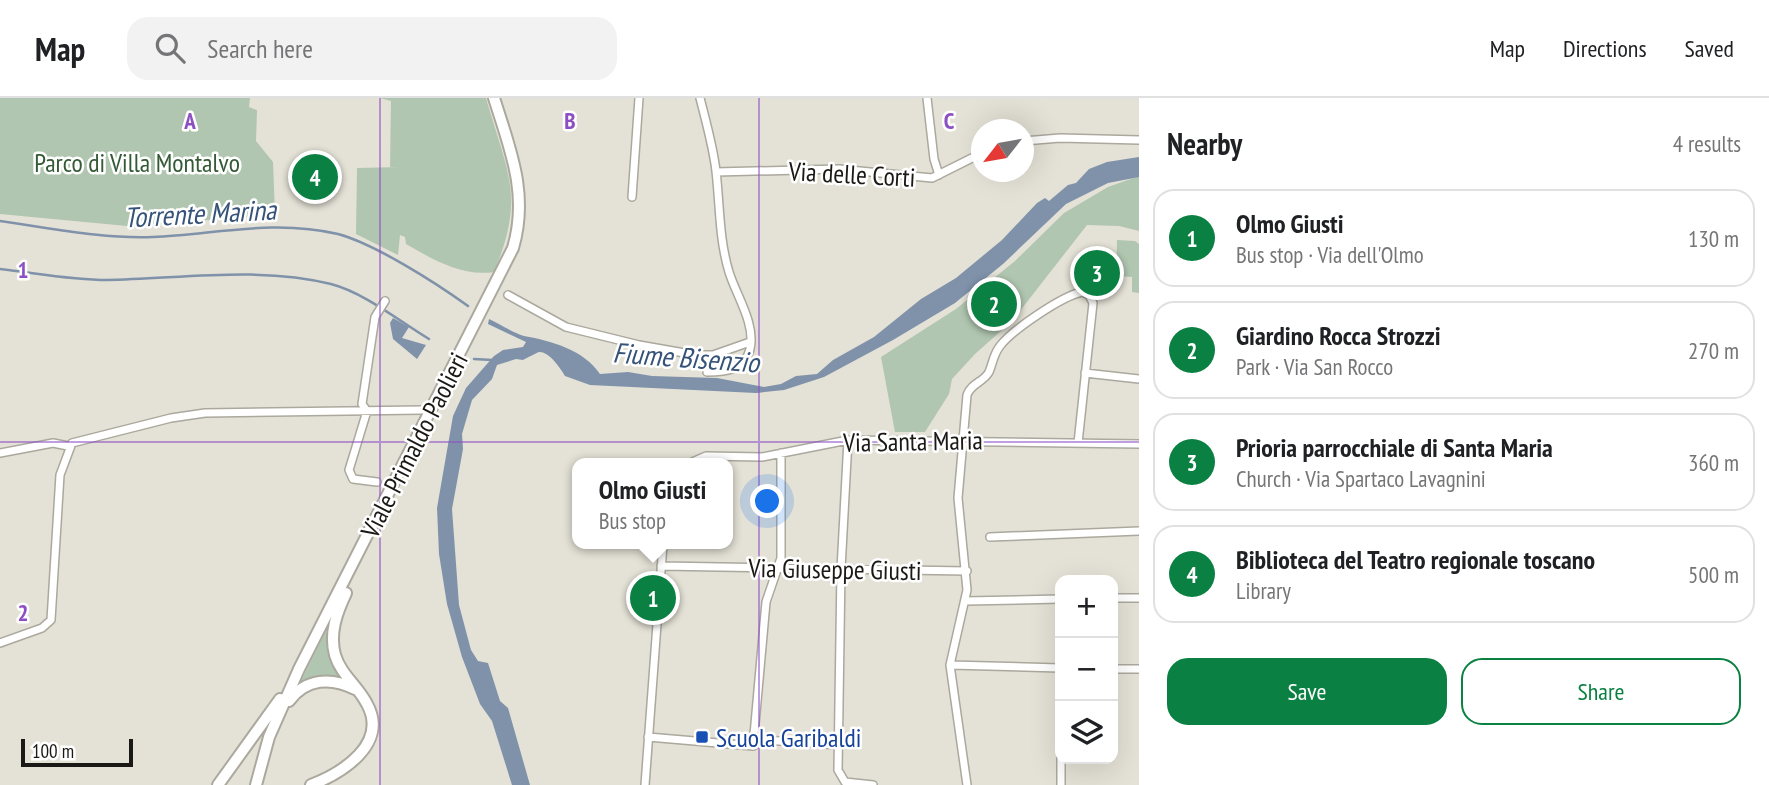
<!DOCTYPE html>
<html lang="en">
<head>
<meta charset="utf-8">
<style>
  :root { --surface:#fff; --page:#f2f2f2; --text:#202124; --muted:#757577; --line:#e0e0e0; --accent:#0b8043 }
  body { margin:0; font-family:"PT Sans Narrow",sans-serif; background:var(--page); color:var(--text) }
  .controls { position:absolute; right:21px; bottom:21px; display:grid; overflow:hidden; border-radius:14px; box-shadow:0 7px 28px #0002 }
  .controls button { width:63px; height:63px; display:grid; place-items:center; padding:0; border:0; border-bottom:2px solid var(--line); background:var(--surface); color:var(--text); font:35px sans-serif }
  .compass { position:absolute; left:971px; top:21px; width:63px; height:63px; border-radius:50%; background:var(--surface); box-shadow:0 7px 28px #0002; rotate:239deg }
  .scale { position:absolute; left:21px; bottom:18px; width:112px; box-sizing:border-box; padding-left:7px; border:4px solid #1a1915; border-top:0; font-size:19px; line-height:24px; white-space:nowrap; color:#1a1915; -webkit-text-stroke:5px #fff; paint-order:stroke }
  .you { position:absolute; left:768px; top:404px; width:24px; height:24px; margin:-18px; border:5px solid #fff; border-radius:50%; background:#1a73e8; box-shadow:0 0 0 10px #1a73e833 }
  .badge { display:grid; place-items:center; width:46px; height:46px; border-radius:50%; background:var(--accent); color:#fff; font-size:23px; font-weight:700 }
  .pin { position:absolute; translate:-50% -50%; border:4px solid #fff; box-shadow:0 2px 7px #0006 }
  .popup { position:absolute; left:572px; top:360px; width:161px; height:91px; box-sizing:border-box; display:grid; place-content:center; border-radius:14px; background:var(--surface); filter:drop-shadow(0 2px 5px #0005); font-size:23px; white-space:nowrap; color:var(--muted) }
  .popup b { font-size:26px; color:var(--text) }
  .popup::after { content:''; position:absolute; left:50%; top:100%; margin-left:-14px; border:14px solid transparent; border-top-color:var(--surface) }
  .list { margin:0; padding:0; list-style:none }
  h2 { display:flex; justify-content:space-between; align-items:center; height:91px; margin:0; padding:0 28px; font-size:30px }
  h2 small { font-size:23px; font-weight:400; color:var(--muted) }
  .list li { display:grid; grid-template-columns:46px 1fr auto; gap:21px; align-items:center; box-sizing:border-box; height:98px; margin:0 14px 14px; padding:0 14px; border:2px solid var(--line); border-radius:21px }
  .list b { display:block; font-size:26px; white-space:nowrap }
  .list p { margin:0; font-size:23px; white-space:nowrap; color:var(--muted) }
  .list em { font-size:23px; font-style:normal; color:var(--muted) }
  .actions { display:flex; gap:14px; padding:21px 28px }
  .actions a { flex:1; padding:16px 0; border:2px solid var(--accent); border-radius:21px; text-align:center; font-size:24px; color:var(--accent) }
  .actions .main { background:var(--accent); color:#fff }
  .icon { flex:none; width:38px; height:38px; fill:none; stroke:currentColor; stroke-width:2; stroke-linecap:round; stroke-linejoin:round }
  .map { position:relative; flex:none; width:1139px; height:687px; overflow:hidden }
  header { display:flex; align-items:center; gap:42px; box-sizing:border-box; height:98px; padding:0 35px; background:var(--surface); border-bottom:2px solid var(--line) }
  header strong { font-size:33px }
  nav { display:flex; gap:38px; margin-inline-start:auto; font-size:24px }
  .search { width:490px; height:63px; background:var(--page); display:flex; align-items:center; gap:18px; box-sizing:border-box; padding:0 24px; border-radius:21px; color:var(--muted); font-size:26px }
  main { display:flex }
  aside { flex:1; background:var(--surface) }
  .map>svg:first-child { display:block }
  .green { fill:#b0c6b0 }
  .water { fill:#7f92aa }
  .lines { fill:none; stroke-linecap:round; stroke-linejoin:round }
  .stream { stroke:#7f92aa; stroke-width:2.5 }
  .street-casing { stroke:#aba89d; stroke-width:10 }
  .secondary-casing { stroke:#aba89d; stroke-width:14 }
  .street { stroke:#fff; stroke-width:7 }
  .secondary { stroke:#fff; stroke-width:10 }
  .grid { fill:none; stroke:#8d4fc4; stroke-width:2; stroke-opacity:0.55 }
  .transit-dot { fill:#1a4fb4; stroke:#fff; stroke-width:2.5 }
  .labels { text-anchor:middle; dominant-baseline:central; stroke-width:5; stroke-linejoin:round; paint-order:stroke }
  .park-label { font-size:26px; fill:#345a36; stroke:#fff }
  .street-label { font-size:26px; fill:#1a1915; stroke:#fff }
  .transit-label { font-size:26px; fill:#164399; stroke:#fff; text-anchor:start }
  .water-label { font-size:28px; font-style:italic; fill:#355278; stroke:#fff }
  .grid-label { font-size:23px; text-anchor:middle; font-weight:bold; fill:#8d4fc4; stroke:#fff; stroke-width:5; stroke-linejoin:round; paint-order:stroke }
</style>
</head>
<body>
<header>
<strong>Map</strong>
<div class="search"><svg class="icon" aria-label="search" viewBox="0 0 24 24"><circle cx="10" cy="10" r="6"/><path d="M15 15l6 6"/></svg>Search here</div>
<nav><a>Map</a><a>Directions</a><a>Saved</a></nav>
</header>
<main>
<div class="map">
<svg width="1139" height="687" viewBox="0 0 1139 687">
  <rect width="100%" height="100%" fill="#e4e1d6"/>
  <!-- green -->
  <path class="green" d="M0,0H250L249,9L257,12L256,43L273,64L275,117L127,128L0,116Z
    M380,0H486C507,74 526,98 494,174C462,179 432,161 406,146L405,139L400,137L398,157L356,136L357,70L401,69H390L391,3Z
    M1139,78V133L1119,128L1087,127L1012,223L975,256L952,281L949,296L925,334H895L881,259L956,211L1015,163L1064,115L1108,89Z
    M1117,142L1135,143L1139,146V195L1132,194V179L1116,178Z
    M326,533L343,581L324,578L300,585Z"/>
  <!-- water -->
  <path class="water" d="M1139,59V79L1108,85L1066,106L1003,166L955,205L893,242L824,279L784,292L756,295L590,287L565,278C561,271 549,253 539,254C536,255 527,260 523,262L516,261L497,267L492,281L472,302L462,336L463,351L452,411L459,507L471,552L478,563L488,565L500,603L508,610L530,687H512L492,623L480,606L462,559L447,506L439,456L437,410L453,318L466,290L494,258L503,252L523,249L526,244L488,226L489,221C500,226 513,235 524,238C552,243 584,252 600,276L628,274L652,278L717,280L764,289L781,286L796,278L817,276L833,262L874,239L921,201L956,180L1002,142L1037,105L1045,100L1049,103L1068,87L1076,85L1089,71L1107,64Z
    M393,220L409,229L402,240L426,247L417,261L393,241L390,225Z"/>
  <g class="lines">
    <!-- stream -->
    <path class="stream" d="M0,123C51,130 101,141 153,139C216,136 275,121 338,136C375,146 436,185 468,208
      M0,171C36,175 70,182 107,182C179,181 259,168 331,186C365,195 399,223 429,241
      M474,261L492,262"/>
    <!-- street casing -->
    <g class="street-casing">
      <path id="street" d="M700,0C706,24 713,48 716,73C720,108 719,141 729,174C736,197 756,226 750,251C745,272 726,274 707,274
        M927,0L934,61L939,77
        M1024,43L1060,40L1139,42
        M716,74L839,71L932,80L982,55
        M632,99L639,0
        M508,197L566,229L639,247L696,257H713L750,244
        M1085,275L1139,281
        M848,342L841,471L838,672L845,684L873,687
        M0,355L53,345L68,348
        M690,365L706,358L762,359L848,342L1139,346
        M377,384L353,381L349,372L367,313L362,306L375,219L385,203
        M990,439L1139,433
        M661,468L967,473
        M1113,500H1139
        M965,503L1060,501
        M0,545L42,530L51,522L60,377L72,345L171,320L205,315L422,312
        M950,567L1060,570
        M1113,571H1139
        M648,639L753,648L764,642L839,647
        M753,648L766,504L781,460V355
        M1061,661V687
        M645,687L663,446
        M967,687L950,567L967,492L958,400L967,297C971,285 984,284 989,274C993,265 993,257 1000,248C1012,232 1062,198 1082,194L1089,197L1093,205L1078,345"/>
    </g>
    <!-- secondary casing -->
    <g class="secondary-casing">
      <path id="secondary" d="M289,603C306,580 331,579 355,591
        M218,687L280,601
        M256,687L269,639L299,571L513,150C529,96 510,51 494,0
        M311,687C342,675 389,646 367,606C358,588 341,577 335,557C329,535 337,514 346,495"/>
    </g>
    <!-- street -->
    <use href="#street" class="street"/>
    <!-- secondary -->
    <use href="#secondary" class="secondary"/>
  </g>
  <!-- grid -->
  <path class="grid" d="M380,0V687M759,0V687M0,344H1139"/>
  <!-- markers -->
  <rect class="transit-dot" x="695" y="632" width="14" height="14" rx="3.5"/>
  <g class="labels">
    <!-- park labels -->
    <g class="park-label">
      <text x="137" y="64">Parco di Villa Montalvo</text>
    </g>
    <!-- street labels -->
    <g class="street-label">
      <text transform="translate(852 76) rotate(3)">Via delle Corti</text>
      <text transform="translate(913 343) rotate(-1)">Via Santa Maria</text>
      <text transform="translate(414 347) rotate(-63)">Viale Primaldo Paolieri</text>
      <text transform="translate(835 471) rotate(1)">Via Giuseppe Giusti</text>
    </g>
    <!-- transit labels -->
    <g class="transit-label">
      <text x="716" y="639">Scuola Garibaldi</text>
    </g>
    <!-- water labels -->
    <g class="water-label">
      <text transform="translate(200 115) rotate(-3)">Torrente Marina</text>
      <text transform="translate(686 259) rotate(4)">Fiume Bisenzio</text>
    </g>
  </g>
  <g class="grid-label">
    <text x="190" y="31">A</text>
    <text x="570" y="31">B</text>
    <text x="949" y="31">C</text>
    <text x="23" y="180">1</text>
    <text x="23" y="523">2</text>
  </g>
</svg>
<div class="controls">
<button>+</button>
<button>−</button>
<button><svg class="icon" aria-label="layers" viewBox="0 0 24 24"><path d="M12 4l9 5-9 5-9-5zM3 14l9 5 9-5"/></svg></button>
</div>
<svg class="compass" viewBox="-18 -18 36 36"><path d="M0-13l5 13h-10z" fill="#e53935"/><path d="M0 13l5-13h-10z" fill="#757577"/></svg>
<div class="scale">100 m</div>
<div class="you"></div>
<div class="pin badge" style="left:653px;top:500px">1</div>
<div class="popup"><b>Olmo Giusti</b>Bus stop</div>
<div class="pin badge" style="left:994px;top:206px">2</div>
<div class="pin badge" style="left:1097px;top:175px">3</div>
<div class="pin badge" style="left:315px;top:79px">4</div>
</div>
<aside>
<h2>Nearby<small>4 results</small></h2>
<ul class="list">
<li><span class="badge">1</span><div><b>Olmo Giusti</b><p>Bus stop · Via dell'Olmo</p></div><em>130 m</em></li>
<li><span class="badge">2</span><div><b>Giardino Rocca Strozzi</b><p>Park · Via San Rocco</p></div><em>270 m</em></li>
<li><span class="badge">3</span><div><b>Prioria parrocchiale di Santa Maria</b><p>Church · Via Spartaco Lavagnini</p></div><em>360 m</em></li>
<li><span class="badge">4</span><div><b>Biblioteca del Teatro regionale toscano</b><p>Library</p></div><em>500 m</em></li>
</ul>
<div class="actions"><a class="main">Save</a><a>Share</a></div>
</aside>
</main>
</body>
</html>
